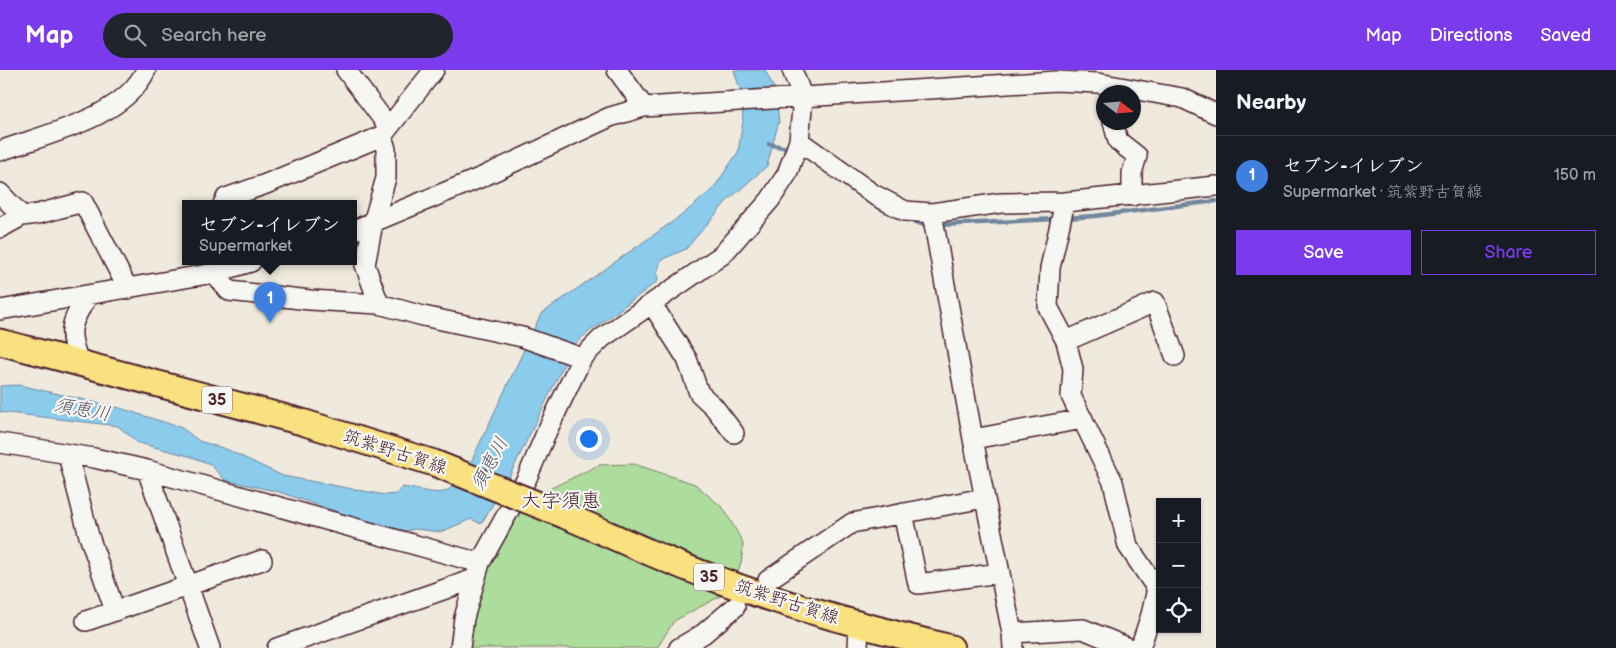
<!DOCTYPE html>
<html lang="en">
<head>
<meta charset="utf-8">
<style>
  :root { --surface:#171b24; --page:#20242c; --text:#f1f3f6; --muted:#9ea1a6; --line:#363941; --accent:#7c3aed }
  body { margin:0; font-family:"Balsamiq Sans","Klee One",sans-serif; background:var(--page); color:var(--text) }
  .controls { position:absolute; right:15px; bottom:15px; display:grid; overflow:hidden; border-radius:0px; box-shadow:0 1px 4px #0004 }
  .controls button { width:45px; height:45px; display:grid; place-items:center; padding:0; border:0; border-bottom:1px solid var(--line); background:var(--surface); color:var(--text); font:25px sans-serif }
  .compass { position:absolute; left:1096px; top:15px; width:45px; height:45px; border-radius:50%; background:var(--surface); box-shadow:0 1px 4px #0004; rotate:106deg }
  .you { position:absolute; left:588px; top:368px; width:18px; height:18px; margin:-12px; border:4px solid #fff; border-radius:50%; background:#1a73e8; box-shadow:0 0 0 8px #1a73e833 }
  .badge { display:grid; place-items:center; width:32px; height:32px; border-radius:50%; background:var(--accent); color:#fff; font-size:16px; font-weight:700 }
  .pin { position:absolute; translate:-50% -41px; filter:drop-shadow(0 1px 2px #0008) }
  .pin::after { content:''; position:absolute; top:26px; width:18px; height:15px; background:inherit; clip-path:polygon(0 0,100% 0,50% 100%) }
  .popup { position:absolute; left:182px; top:130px; width:175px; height:65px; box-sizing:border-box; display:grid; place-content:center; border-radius:0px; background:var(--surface); filter:drop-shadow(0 1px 4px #0005); font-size:16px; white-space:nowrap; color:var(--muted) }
  .popup b { font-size:19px; color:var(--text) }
  .popup::after { content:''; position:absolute; left:50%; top:100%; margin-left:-10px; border:10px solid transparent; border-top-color:var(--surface) }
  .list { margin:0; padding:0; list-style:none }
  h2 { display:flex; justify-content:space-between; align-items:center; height:65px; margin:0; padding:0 20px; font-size:21px }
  h2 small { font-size:16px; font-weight:400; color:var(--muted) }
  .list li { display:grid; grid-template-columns:32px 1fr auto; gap:15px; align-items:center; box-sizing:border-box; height:80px; padding:0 20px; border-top:1px solid var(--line) }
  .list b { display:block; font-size:19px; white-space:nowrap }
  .list p { margin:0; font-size:16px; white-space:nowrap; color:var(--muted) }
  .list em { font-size:16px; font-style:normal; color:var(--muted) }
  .actions { display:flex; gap:10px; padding:15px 20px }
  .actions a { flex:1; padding:11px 0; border:1px solid var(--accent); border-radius:0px; text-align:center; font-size:18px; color:var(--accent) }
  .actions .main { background:var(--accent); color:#fff }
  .icon { flex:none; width:28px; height:28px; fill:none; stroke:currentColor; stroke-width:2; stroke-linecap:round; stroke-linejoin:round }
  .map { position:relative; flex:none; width:1216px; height:578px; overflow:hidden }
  header { display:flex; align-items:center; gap:30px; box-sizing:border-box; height:70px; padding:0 25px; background:var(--accent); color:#fff }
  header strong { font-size:24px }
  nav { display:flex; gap:28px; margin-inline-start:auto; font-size:18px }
  .search { width:350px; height:45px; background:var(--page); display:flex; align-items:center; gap:12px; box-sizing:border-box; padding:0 18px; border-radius:28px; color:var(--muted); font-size:19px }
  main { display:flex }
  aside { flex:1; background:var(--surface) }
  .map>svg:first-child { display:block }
  .green { fill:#addd9d; stroke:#7c7e64 }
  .water { fill:#8bcbec; stroke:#71869f }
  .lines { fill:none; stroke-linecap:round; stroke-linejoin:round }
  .stream { stroke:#71869f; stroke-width:4.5 }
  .minor-casing { stroke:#4a1f2b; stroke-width:22 }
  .major-casing { stroke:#4a1f2b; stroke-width:29 }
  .minor { stroke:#f6f6f2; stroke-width:19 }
  .major { stroke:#fae180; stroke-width:25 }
  .major-bridge-casing { stroke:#4a1f2b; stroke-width:29; stroke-linecap:butt }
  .major-bridge { stroke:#fae180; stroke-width:25 }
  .labels { text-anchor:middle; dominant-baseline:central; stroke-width:4.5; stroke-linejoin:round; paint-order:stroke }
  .shield { fill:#f6f6f2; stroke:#7e6067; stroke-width:1 }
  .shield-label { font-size:16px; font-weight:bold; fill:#4a1f2b }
  .street-label { font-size:18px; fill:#4a1f2b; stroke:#f6f6f2 }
  .water-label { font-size:19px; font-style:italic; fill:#5e5365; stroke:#f6f6f2 }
  .quarter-label { font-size:20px; fill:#4a1f2b; stroke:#f6f6f2 }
</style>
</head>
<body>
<header>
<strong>Map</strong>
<div class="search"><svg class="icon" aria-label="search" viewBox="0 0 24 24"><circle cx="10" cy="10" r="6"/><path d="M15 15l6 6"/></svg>Search here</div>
<nav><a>Map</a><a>Directions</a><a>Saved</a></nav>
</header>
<main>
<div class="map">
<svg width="1216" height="578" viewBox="0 0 1216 578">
  <rect width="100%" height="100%" fill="#efeadd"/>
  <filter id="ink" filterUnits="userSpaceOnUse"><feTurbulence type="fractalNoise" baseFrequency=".02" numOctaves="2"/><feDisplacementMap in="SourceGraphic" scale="10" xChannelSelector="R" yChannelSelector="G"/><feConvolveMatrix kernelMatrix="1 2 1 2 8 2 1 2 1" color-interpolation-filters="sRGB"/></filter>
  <g filter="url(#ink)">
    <!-- green -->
    <path class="green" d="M634,394L695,414L724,439L743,473L742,489L736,508L724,524L674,551L657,578H464L478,526L499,465L522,432L599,395Z"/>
    <!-- water -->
    <path class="water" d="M734,0H765L775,20L779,51L767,96L727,131L686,179L661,190L657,203L658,211L581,268L572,278L507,411L481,454L471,449L441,462L415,459L406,461L347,445L279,422L225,410L210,394L189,386L138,373L118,356L0,342V316L19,315L120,338L182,358L199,371L226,379L283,406L385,425L396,424L402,417C443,423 444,432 469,396L541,244L682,145L713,119L738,82L743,51L741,23Z"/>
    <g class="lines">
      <!-- stream -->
      <path class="stream" d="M769,74L791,79
        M871,133L888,142
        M1066,148L1095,146L1216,131
        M907,149L928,156
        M939,155L1056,149"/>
      <!-- minor casing -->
      <g class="minor-casing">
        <path id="minor" d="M346,0L388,56
          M617,0L644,37
          M1113,52L1118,71L1137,86L1132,103V126
          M799,71L873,124L905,141L932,143L1001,133L1065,132L1216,116
          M0,81C46,64 124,48 146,0
          M0,123L22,146L0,158
          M1065,132L1050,198L1048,237L1066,271L1073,299L1071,326L1113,412L1128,476L1157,519L1151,545L1140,578
          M223,134L226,128L266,114L382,66L434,0
          M932,143L973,369L1012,563L1013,578
          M22,146L38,144L83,132L128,219
          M354,160L482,107L610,47L644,37L1056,11L1098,13L1182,28L1216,44
          M214,203L229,221L310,230L379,234L423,246L522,267L582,288
          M379,234L365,195L373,153L386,108V79L382,66
          M652,234L687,289L699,323L714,337L734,363
          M0,240L214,203L251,192
          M1066,271L1155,232L1175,286
          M80,294C67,263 69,253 89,225
          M973,369L1083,349
          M0,373L94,388L147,400L480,493
          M68,385L89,466L115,541
          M147,400L210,578
          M903,443L918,514L1000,503
          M768,510L852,453L984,428
          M86,551L262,490
          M1012,563L1083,559L1129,578
          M277,578L474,509
          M460,578L464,548L480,493L527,408L547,361L582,288L602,268L722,185L770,130L787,104L799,71L803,28L792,0
          M679,578L703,564L735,537
          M858,578L859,554"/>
      </g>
      <!-- major casing -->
      <g class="major-casing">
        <path id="major" d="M0,272L302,352L434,393
          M564,445C613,466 661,489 711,507C789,537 870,558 951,578"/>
      </g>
      <!-- minor -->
      <use href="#minor" class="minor"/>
      <!-- major -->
      <use href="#major" class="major"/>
      <!-- major-bridge casing -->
      <g class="major-bridge-casing">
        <path id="major-bridge" d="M434,393L564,445"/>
      </g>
      <!-- major-bridge -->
      <use href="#major-bridge" class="major-bridge"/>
    </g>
  </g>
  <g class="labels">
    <!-- shield labels -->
    <g class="shield">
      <rect x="202" y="316.5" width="30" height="27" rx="4"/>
      <rect x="694" y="493.5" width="30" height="27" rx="4"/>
    </g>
    <g class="shield-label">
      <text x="217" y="330">35</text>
      <text x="709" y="507">35</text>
    </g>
    <!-- street labels -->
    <g class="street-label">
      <text transform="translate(395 382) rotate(18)">筑紫野古賀線</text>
      <text transform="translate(787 532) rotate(18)">筑紫野古賀線</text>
    </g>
    <!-- water labels -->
    <g class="water-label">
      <text transform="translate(82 340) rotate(10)">須恵川</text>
      <text transform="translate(490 394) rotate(-62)">須恵川</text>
    </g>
    <!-- quarter labels -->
    <g class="quarter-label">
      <text x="561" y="431">大字須惠</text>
    </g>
  </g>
</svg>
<div class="controls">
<button>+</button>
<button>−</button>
<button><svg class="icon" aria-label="locate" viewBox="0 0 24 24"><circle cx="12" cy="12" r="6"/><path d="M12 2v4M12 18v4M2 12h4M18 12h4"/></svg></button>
</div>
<svg class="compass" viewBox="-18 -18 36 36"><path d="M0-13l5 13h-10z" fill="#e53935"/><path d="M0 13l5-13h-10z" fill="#9ea1a6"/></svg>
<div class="you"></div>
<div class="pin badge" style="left:270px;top:253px;background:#3f7fe0">1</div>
<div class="popup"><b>セブン-イレブン</b>Supermarket</div>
</div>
<aside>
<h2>Nearby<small></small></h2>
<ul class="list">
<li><span class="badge" style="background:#3f7fe0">1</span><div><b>セブン-イレブン</b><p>Supermarket · 筑紫野古賀線</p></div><em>150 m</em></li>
</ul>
<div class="actions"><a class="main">Save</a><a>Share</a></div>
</aside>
</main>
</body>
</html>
